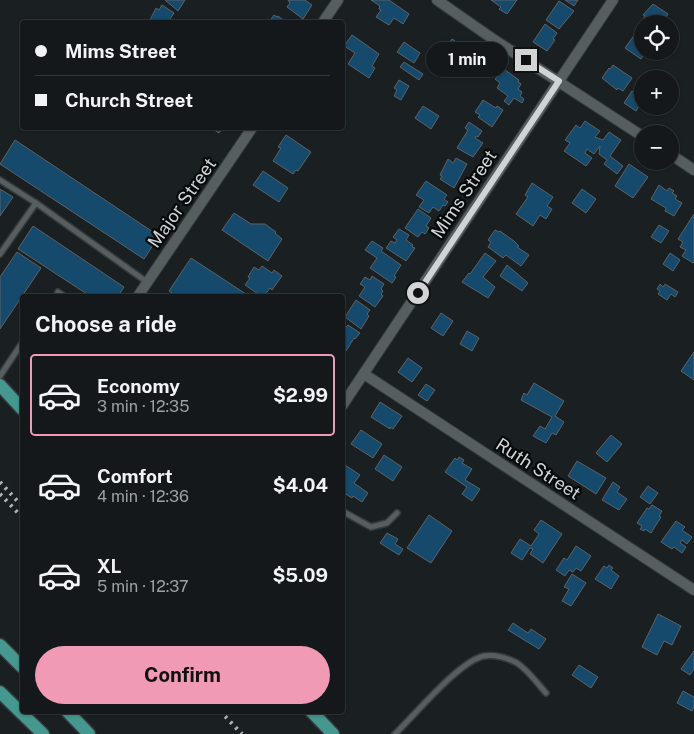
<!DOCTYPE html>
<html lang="en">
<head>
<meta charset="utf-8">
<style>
  :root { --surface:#14181a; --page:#212527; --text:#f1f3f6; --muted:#9da0a2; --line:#333739; --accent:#f09ab6 }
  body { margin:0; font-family:"Public Sans",sans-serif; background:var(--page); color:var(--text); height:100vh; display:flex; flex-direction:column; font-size:19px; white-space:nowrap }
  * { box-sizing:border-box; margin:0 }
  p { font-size:16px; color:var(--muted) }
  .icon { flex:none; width:28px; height:28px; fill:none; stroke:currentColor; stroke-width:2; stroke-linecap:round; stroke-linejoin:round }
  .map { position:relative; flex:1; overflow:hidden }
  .sheet { position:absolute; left:20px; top:294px; width:325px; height:420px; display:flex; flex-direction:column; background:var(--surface); border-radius:5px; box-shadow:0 1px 4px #0004,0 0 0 1px var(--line) }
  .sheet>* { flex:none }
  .guide { position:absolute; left:20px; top:20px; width:325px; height:110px; border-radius:5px; box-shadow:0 1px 4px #0004,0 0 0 1px var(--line); display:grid; align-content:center; height:110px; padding:0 15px; background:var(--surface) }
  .tools { position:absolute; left:634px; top:15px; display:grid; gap:10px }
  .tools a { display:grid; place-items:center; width:45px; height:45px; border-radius:50%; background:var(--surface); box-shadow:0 1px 4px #0004,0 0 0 1px var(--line); font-size:25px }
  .end { position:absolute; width:22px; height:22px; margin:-11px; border:6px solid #d0d4d5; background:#111; box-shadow:0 0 0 2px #111 }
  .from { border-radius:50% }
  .bubble { position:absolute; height:35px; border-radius:18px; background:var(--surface); box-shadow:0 1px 4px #0004,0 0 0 1px var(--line); font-size:16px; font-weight:700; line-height:35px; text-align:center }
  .guide b { display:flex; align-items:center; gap:18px; height:48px; font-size:19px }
  .guide b+b { border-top:1px solid var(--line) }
  .guide i { width:12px; height:12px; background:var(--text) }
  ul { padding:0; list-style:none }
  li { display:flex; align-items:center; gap:15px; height:82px; margin:0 10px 8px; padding:0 5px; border:2px solid transparent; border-radius:5px }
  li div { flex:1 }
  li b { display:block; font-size:19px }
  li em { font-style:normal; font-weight:700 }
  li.on { border-color:var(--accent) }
  li>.icon { width:45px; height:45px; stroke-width:1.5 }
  h2 { padding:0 15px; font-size:22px; line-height:60px }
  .cta { display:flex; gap:10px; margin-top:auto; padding:10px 15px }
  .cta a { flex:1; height:58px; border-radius:30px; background:var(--accent); color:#111; font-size:20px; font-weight:700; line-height:58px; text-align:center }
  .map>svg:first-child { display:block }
  .building { fill:#154a6c; stroke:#5c6266 }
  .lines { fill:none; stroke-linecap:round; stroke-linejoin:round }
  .service-casing { stroke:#363a3b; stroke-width:8 }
  .minor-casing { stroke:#363a3b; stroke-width:12 }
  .primary-casing { stroke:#363a3b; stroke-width:15 }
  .service { stroke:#575e60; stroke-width:5 }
  .minor { stroke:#575e60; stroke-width:10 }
  .primary { stroke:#44988f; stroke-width:12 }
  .rail { stroke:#afb4b5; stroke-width:4; stroke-dasharray:2.5 5; stroke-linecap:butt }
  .route { stroke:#d0d4d5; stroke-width:6 }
  .labels { text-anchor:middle; stroke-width:4.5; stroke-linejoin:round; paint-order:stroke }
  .street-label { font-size:18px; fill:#d0d4d5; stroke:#070a0a }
</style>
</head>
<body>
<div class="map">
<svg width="694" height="734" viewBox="0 0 694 734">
  <rect width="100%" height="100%" fill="#1a2022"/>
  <!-- building -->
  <g class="building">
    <polygon points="165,0 185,0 178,11"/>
    <polygon points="288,0 305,0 312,5 303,19 287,7 290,3"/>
    <polygon points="371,0 389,0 409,14 403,24 394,18 389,25 376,17 381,10 379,9 380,6"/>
    <polygon points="491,0 517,0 507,14 499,9 501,7"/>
    <polygon points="565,0 578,0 574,6"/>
    <polygon points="559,1 574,11 559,29 546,20"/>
    <polygon points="653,4 668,14 666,17 663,15 657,24 644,24 641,22 645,16 643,15"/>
    <polygon points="162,5 174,13 168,22 149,22 156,8 159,10"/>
    <polygon points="274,15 277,17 278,16 286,22 269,22"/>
    <polygon points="545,24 557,33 553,39 555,40 547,51 533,42"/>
    <polygon points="635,34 642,39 642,51 646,51 641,59 625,48"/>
    <polygon points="352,35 379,54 372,66 375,68 369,78 348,64 355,53 344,46"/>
    <polygon points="452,39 472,53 458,73 450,67 453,63 440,56"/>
    <polygon points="404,42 420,53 414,63 397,52"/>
    <polygon points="404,62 423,74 419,80 400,67"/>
    <polygon points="613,65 632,78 623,91 618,88 617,90 602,78 609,68 610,69"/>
    <polygon points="505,70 519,80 518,82 521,84 518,89 522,92 520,96 524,99 522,103 514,98 509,105 504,101 508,96 497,88 500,83 495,79 500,73 502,74"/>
    <polygon points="399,80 409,86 401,100 394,96 397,90 394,88"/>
    <polygon points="632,91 642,98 642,101 636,111 624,103"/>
    <polygon points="483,100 496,108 497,106 503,110 492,127 478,117 480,115 475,112"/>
    <polygon points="423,106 439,116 431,129 415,118"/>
    <polygon points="585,121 600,131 595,137 603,140 609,132 621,140 610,156 623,166 617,174 604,164 607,160 599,154 600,146 594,154 587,149 585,153 592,158 586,166 564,151 570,143 565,140 576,125 580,128"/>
    <polygon points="469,122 482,131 478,137 476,136 475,138 483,143 473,157 457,148 468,130 465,128"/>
    <polygon points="211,128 223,128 219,133"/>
    <polygon points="286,135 311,152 298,171 296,170 293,174 273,161 281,148 278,147"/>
    <polygon points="15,140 159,236 144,259 0,164"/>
    <polygon points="456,158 467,164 454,188 440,179 442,176 440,175 448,159 453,163"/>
    <polygon points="629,164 648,177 633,198 615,186"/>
    <polygon points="263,171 288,188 279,202 253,185"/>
    <polygon points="426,181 447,195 444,199 448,202 445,206 443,205 439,211 433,207 429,213 419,207 424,200 416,195"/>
    <polygon points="532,183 553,197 547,206 552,209 546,219 540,215 533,226 516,214 528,197 525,195"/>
    <polygon points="659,185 667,191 669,188 674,191 672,193 677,196 675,199 682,203 674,216 665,211 666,208 651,199"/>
    <polygon points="0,189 13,197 0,216"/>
    <polygon points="582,189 596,199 586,213 572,203"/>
    <polygon points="418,209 431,218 426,226 429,228 425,234 422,232 418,237 405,228"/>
    <polygon points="234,213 251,224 265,224 276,232 275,233 282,239 268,261 222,230"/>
    <polygon points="694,214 694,262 693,263 682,256 686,250 680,247 683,242 678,239"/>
    <polygon points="659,225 669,231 661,243 651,237"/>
    <polygon points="33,226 124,287 118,296 90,296 18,249"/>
    <polygon points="399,229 409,235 406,240 413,245 412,247 415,248 406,261 386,248 391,241 395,243 397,240 393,237"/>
    <polygon points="495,230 499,232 500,231 514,241 519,246 517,247 529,255 521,266 506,255 503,258 488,247 491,242 488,240"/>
    <polygon points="372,241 383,248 381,251 401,265 394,276 396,277 392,283 370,268 377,258 365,250"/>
    <polygon points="17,252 41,268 0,329 0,277"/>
    <polygon points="485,253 496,261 483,277 495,287 488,298 462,282 469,273 470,274"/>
    <polygon points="670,253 680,260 673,271 663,264"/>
    <polygon points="191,258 249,296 177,296 169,291"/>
    <polygon points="507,265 528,283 522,291 500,276"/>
    <polygon points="262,266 272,273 274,270 282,276 272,290 270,288 264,296 261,296 245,285 250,278 248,277 254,267 259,270"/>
    <polygon points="372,276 384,284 381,289 383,291 381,294 383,296 375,307 359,296 365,287 360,284 365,277 370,280"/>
    <polygon points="660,284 663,287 665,284 678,292 675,297 671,294 667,300 658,294 660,291 657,289"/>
    <polygon points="356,300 370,310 367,314 369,316 361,329 345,317"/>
    <polygon points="441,313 453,321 443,336 431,328"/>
    <polygon points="342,325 346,327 348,325 360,333 355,339 354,338 346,351 342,349"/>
    <polygon points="467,331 479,338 472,351 460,344"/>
    <polygon points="694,352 694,380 681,371"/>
    <polygon points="408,358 422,368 412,382 398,372"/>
    <polygon points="534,383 564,401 555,416 564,422 556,435 552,433 546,443 533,436 540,426 545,429 552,417 521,400 524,393 527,395"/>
    <polygon points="426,384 435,390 427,401 418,395"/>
    <polygon points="380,402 402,416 393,429 390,427 390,429 371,417"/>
    <polygon points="361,430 382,444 373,458 351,444"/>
    <polygon points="611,435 622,444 607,462 596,453"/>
    <polygon points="384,455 402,467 393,481 375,469"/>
    <polygon points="459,457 464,460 462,463 472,469 465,480 480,489 472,501 462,494 467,487 445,472 455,458 457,460"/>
    <polygon points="577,461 606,478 596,494 568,476"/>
    <polygon points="345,465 360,475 354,483 368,493 362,502 353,496 352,498 344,493 342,496 342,469"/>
    <polygon points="613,482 620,487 617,492 627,499 619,510 602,500"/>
    <polygon points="648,486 658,493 650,504 640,497"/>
    <polygon points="652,505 662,511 659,516 661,517 651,533 645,529 644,531 640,529 642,526 637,523 647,508 649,509"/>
    <polygon points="429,515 452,531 431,563 407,548"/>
    <polygon points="541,520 562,534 543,563 530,554 533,549 530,548 522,560 511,553 520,539 531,546 539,534 534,530"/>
    <polygon points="676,521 685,527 682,530 692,537 687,544 682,540 680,543 686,547 682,553 674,547 672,549 661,542"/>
    <polygon points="387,533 398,539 395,544 403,549 399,555 380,543"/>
    <polygon points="576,546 591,556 581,571 576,568 573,572 569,570 565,576 556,570 564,558 567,560"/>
    <polygon points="609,565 613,568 611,570 619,576 611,589 595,579 604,566 607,568"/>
    <polygon points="572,574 586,583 571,606 562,601 569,589 564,587"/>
    <polygon points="658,614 681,626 672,645 664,641 657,655 642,647"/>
    <polygon points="513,623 528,633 531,629 546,639 539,649 508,630"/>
    <polygon points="694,651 694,669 690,675 681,669"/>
    <polygon points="579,665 598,677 591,688 572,675"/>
    <polygon points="683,691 694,697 694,707 692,711 677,703"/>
  </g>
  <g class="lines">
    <!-- service casing -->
    <g class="service-casing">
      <g id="service">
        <polyline points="0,180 36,203 147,282"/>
        <polyline points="0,254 36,203"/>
        <polyline points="56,296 58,292 64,296"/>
        <polyline points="0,376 22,343"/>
        <polyline points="342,511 371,527 387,523 397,513"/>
        <path d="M395,734C415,715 459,661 484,656C494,654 508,658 517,663C528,670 537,683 546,693"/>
      </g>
    </g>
    <!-- minor casing -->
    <g class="minor-casing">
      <g id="minor">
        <polyline points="437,0 493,39 642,136"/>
        <polyline points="323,22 338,0"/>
        <polyline points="670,154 694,170"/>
        <polyline points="138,296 252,128"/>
        <polyline points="364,374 694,590"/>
        <polyline points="342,406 613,0"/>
      </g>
    </g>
    <!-- primary casing -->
    <g class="primary-casing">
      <g id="primary">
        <polyline points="0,385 22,409"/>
        <polyline points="0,645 22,667"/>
        <polyline points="0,692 43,734"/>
        <polyline points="67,711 89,734"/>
        <polyline points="311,711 333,734"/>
      </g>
    </g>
    <!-- service -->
    <use href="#service" class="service"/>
    <!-- minor -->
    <use href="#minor" class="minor"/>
    <!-- primary -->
    <use href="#primary" class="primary"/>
    <!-- rail -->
    <g class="rail">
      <polyline points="0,482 22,506"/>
      <polyline points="0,494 22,517"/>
      <polyline points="220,711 242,734"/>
    </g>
  </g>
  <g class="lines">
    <!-- route -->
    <polyline class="route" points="418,293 559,81 526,60"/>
  </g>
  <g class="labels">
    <!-- street labels -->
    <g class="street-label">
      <text transform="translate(464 194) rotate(-56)" y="6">Mims Street</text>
      <text transform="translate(182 203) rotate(-55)" y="6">Major Street</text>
      <text transform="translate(538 469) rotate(33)" y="6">Ruth Street</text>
    </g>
  </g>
</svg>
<div class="tools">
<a><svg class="icon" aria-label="locate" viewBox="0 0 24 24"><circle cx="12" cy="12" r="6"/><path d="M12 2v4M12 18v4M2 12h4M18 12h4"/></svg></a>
<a>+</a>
<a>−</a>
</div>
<i class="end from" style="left:418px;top:293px"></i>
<i class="end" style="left:526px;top:60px"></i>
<div class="bubble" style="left:426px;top:42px;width:82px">1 min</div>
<div class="guide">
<b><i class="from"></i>Mims Street</b>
<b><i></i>Church Street</b>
</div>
<section class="sheet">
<h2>Choose a ride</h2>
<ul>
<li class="on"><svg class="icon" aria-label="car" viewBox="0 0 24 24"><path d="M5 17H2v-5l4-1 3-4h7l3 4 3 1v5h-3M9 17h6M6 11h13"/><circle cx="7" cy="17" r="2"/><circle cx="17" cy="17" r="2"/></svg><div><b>Economy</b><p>3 min · 12:35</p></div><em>$2.99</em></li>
<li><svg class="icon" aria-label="car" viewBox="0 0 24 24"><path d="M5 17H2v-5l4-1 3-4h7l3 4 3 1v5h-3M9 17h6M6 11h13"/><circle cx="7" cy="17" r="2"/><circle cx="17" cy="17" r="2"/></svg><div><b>Comfort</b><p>4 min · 12:36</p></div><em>$4.04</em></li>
<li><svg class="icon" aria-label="car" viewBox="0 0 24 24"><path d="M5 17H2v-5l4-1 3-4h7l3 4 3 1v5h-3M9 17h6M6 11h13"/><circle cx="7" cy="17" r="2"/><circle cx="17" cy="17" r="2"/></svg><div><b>XL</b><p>5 min · 12:37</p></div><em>$5.09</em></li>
</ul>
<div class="cta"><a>Confirm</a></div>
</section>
</div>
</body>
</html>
